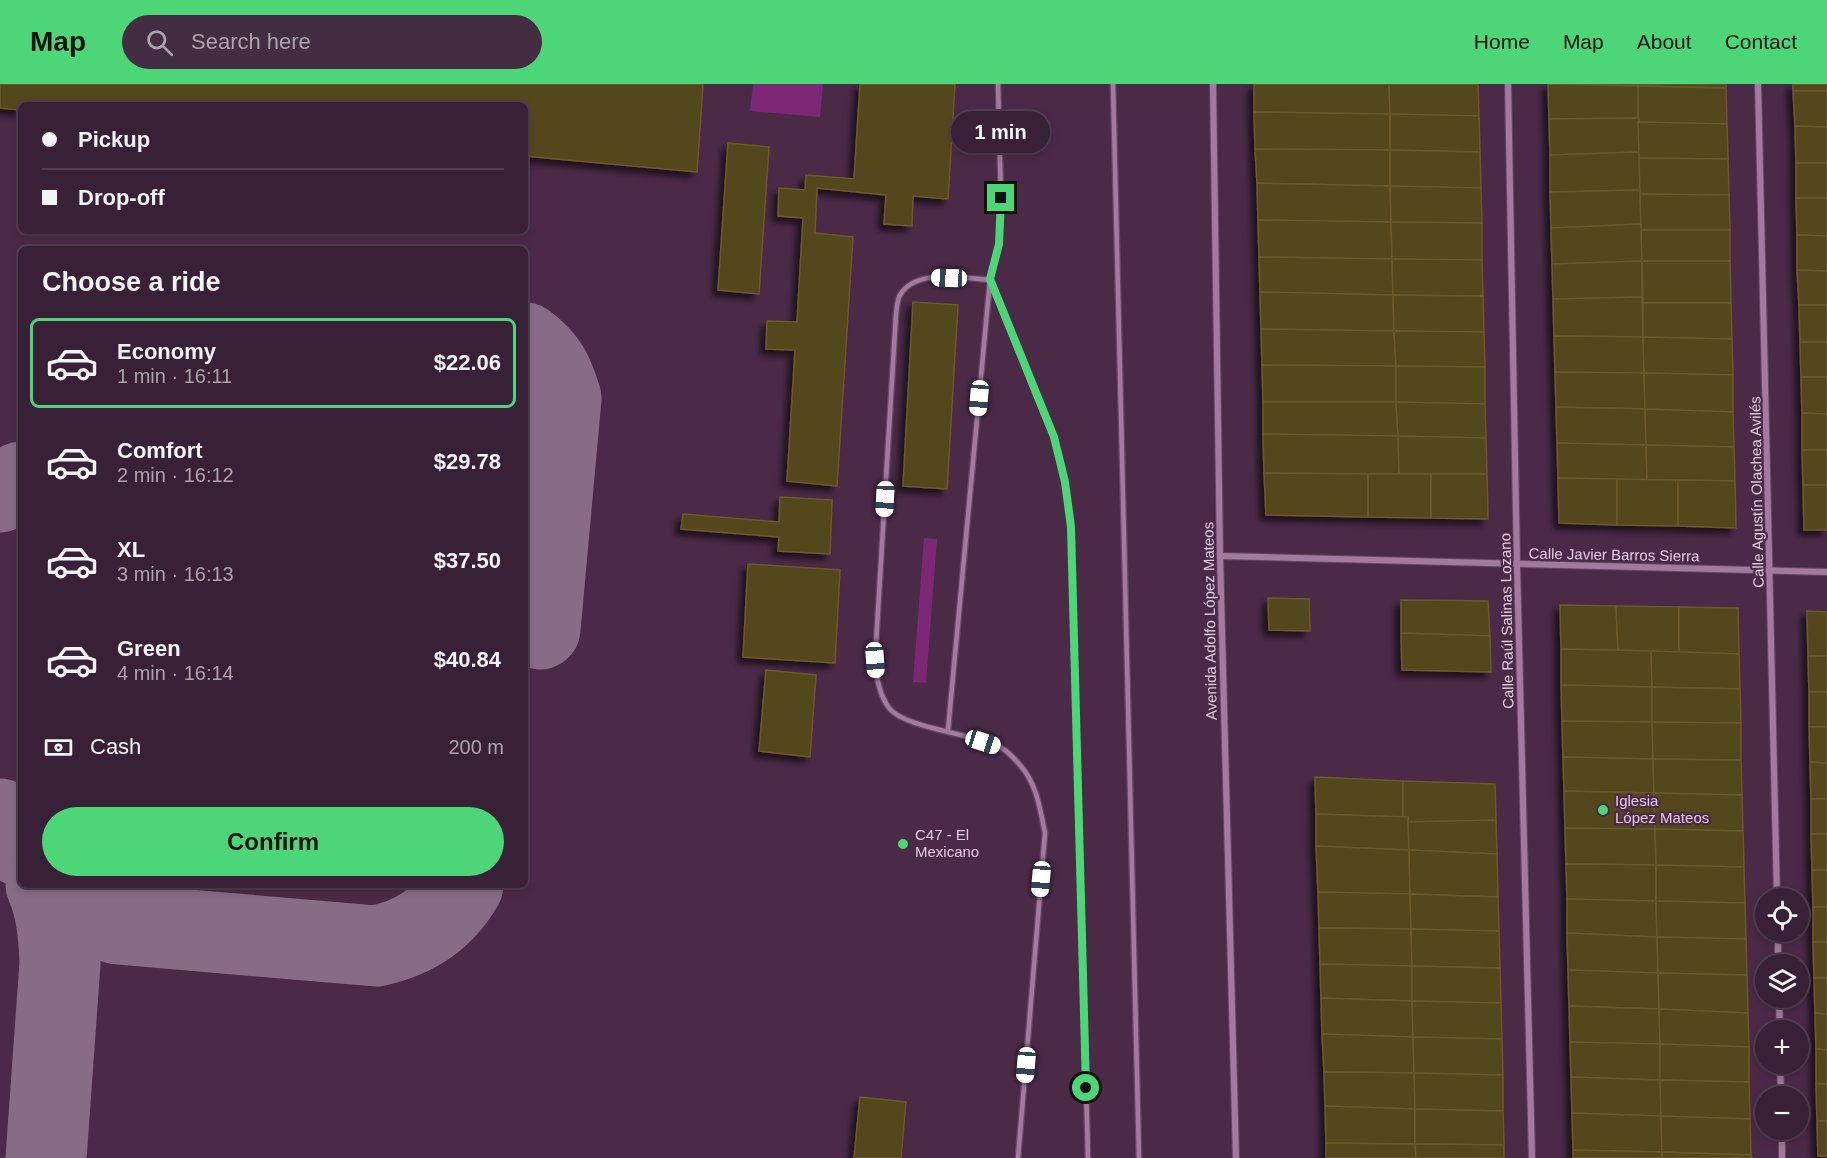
<!DOCTYPE html>
<html lang="en">
<head>
<meta charset="utf-8">
<style>
  :root { --surface:#382036; --page:#432d42; --text:#f1f3f6; --muted:#aba3ad; --line:#523e51; --accent:#4cd677 }
  body { margin:0; font-family:Helvetica,sans-serif; background:var(--page); color:var(--text); height:100vh; display:flex; flex-direction:column; font-size:22px; white-space:nowrap }
  * { box-sizing:border-box; margin:0 }
  p { font-size:20px; color:var(--muted) }
  .icon { flex:none; width:33px; height:33px; fill:none; stroke:currentColor; stroke-width:2; stroke-linecap:round; stroke-linejoin:round }
  .map { position:relative; flex:1; overflow:hidden }
  .side { position:absolute; left:18px; top:162px; width:510px; height:642px; display:flex; flex-direction:column; background:var(--surface); border-radius:9px; box-shadow:0 3px 9px #0003,0 0 0 2px var(--line) }
  .side>* { flex:none }
  .top-card { position:absolute; left:18px; top:18px; width:510px; height:132px; border-radius:9px; box-shadow:0 3px 9px #0003,0 0 0 2px var(--line); display:grid; align-content:center; height:132px; padding:0 24px; background:var(--surface) }
  .tools { position:absolute; left:1755px; top:804px; display:grid; gap:12px }
  .tools a { display:grid; place-items:center; width:54px; height:54px; border-radius:50%; background:var(--surface); box-shadow:0 3px 9px #0003,0 0 0 2px var(--line); font-size:30px }
  .end { position:absolute; width:27px; height:27px; margin:-14px; border:8px solid #4cd677; background:#111; box-shadow:0 0 0 3px #111 }
  .from { border-radius:50% }
  .bubble { position:absolute; height:42px; border-radius:21px; background:var(--surface); box-shadow:0 3px 9px #0003,0 0 0 2px var(--line); font-size:20px; font-weight:700; line-height:42px; text-align:center }
  .car { position:absolute; width:18px; height:36px; margin:-18px -9px; border-radius:8px; box-shadow:0 0 4px 2px #0007; background:linear-gradient(#fff 24%,#345 0 40%,#fff 0 76%,#345 0 86%,#fff 0) }
  .top-card b { display:flex; align-items:center; gap:21px; height:57px; font-size:22px }
  .top-card b+b { border-top:2px solid var(--line) }
  .top-card i { width:15px; height:15px; background:var(--text) }
  ul { padding:0; list-style:none }
  li { display:flex; align-items:center; gap:18px; height:90px; margin:0 12px 9px; padding:0 12px; border:3px solid transparent; border-radius:9px }
  li div { flex:1 }
  li b { display:block; font-size:22px }
  li em { font-style:normal; font-weight:700 }
  li.selected { border-color:var(--accent) }
  li>.icon { width:54px; height:54px; stroke-width:1.5 }
  h2 { padding:0 24px; font-size:27px; line-height:72px }
  .pay { display:flex; align-items:center; gap:15px; height:66px; padding:0 24px; font-size:22px }
  .pay p { margin-inline-start:auto }
  .action { display:flex; gap:12px; margin-top:auto; padding:12px 24px }
  .action a { flex:1; height:69px; border-radius:36px; background:var(--accent); color:#111; font-size:24px; font-weight:700; line-height:69px; text-align:center }
  header { display:flex; align-items:center; gap:36px; box-sizing:border-box; height:84px; padding:0 30px; background:var(--accent); color:#111 }
  header strong { font-size:28px }
  nav { display:flex; gap:33px; margin-inline-start:auto; font-size:21px }
  .search { width:420px; height:54px; background:var(--page); display:flex; align-items:center; gap:15px; box-sizing:border-box; padding:0 21px; border-radius:33px; color:var(--muted); font-size:22px }
  .map>svg:first-child { display:block }
  .green { fill:#7c2877 }
  .lines { fill:none; stroke-linecap:round; stroke-linejoin:round }
  .taxiway { stroke:#886c86; stroke-width:81 }
  .building { fill:#54461d; stroke:#6b5a2b; stroke-width:1.5; filter:url(#shadow) }
  .service-casing { stroke:#654963; stroke-width:7 }
  .minor-casing { stroke:#654963; stroke-width:8 }
  .service { stroke:#a17a9d; stroke-width:4.5 }
  .minor { stroke:#a17a9d; stroke-width:6 }
  .route { stroke:#4cd677; stroke-width:8 }
  .poi-dot { fill:#4cd677; stroke:#4b2a48; stroke-width:2 }
  .labels { text-anchor:middle; stroke-width:4.5; stroke-linejoin:round; paint-order:stroke }
  .street-label { font-size:15px; fill:#e0cbde; stroke:#4b2a48 }
  .poi-label { font-size:15px; fill:#e0cbde; stroke:#4b2a48; text-anchor:start }
</style>
</head>
<body>
<header>
<strong>Map</strong>
<div class="search"><svg class="icon" aria-label="search" viewBox="0 0 24 24"><circle cx="10" cy="10" r="6"/><path d="M15 15l6 6"/></svg>Search here</div>
<nav><a>Home</a><a>Map</a><a>About</a><a>Contact</a></nav>
</header>
<div class="map">
<svg width="1827" height="1074" viewBox="0 0 1827 1074">
  <defs>
    <filter id="shadow"><feDropShadow dx="-5.5" dy="5.5" stdDeviation="3" flood-color="#0009"/></filter>
  </defs>
  <rect width="100%" height="100%" fill="#4b2a48"/>
  <!-- green -->
  <g class="green">
    <polygon points="753,0 823,0 820,33 750,27"/>
    <polygon points="924,454 937,455 926,599 913,598"/>
  </g>
  <g class="lines">
    <!-- taxiway -->
    <g class="taxiway">
      <path d="M525,259C547,275 553,289 561,314L540,545"/>
      <polyline points="0,408 21,398"/>
      <polyline points="0,735 21,762"/>
      <path d="M54,801C72,820 92,834 118,840L376,862C414,854 443,836 463,801"/>
      <path d="M46,1074L60,879C59,853 57,825 46,801"/>
    </g>
  </g>
  <!-- building -->
  <g class="building">
    <polygon points="0,0 703,0 697,88 525,72 525,21 21,21 21,26 0,24"/>
    <polygon points="860,0 955,0 948,115 913,112 912,142 884,140 886,111 817,104 815,149 853,153 837,402 787,397 795,266 766,265 767,237 797,238 803,134 778,132 779,104 805,106 806,91 854,95"/>
    <polygon points="1254,0 1389,0 1390,30 1254,28"/>
    <polygon points="1389,0 1478,0 1479,32 1390,30"/>
    <polygon points="1548,0 1638,0 1638,2"/>
    <polygon points="1548,0 1638,2 1639,34 1549,35"/>
    <polygon points="1638,0 1726,0 1726,4 1638,2"/>
    <rect x="1793" y="0" width="34" height="7"/>
    <polygon points="1638,2 1726,4 1727,40 1638,38"/>
    <polygon points="1793,7 1827,7 1827,43 1795,42"/>
    <polygon points="1254,28 1390,30 1390,66 1255,65"/>
    <polygon points="1390,30 1479,32 1480,68 1390,66"/>
    <polygon points="1639,34 1639,68 1550,71 1549,35"/>
    <polygon points="1638,38 1727,40 1728,75 1639,74"/>
    <polygon points="1795,42 1827,43 1827,79 1796,79"/>
    <polygon points="728,59 769,63 759,210 718,206"/>
    <polygon points="1255,65 1390,66 1390,102 1257,99"/>
    <polygon points="1390,66 1480,68 1481,104 1390,102"/>
    <polygon points="1639,68 1640,106 1550,108 1550,71"/>
    <polygon points="1639,74 1728,75 1729,111 1640,110"/>
    <rect x="1796" y="79" width="31" height="35"/>
    <polygon points="1257,99 1390,102 1391,138 1258,136"/>
    <polygon points="1390,102 1481,104 1482,139 1391,138"/>
    <polygon points="1640,106 1641,140 1551,144 1550,108"/>
    <polygon points="1640,110 1729,111 1730,146 1641,146"/>
    <polygon points="1796,114 1827,114 1827,152 1797,151"/>
    <polygon points="1258,136 1391,138 1392,175 1259,173"/>
    <polygon points="1391,138 1482,139 1482,176 1392,175"/>
    <polygon points="1641,140 1642,177 1552,180 1551,144"/>
    <polygon points="1641,146 1730,146 1730,177 1642,177"/>
    <polygon points="1797,151 1827,152 1827,187 1797,186"/>
    <polygon points="1259,173 1392,175 1393,211 1260,208"/>
    <polygon points="1392,175 1482,176 1483,212 1393,211"/>
    <polygon points="1642,177 1642,213 1553,215 1552,180"/>
    <polygon points="1642,177 1730,177 1731,219 1643,219"/>
    <polygon points="1797,186 1827,187 1827,221 1799,221"/>
    <polygon points="1260,208 1393,211 1394,247 1261,245"/>
    <polygon points="1393,211 1483,212 1484,248 1394,247"/>
    <polygon points="1642,213 1643,253 1554,252 1553,215"/>
    <polygon points="913,218 958,221 947,405 903,402"/>
    <polygon points="1643,219 1731,219 1732,255 1643,253"/>
    <polygon points="1799,221 1827,221 1827,258 1800,258"/>
    <polygon points="1261,245 1394,247 1396,282 1262,281"/>
    <polygon points="1394,247 1484,248 1485,283 1396,282"/>
    <polygon points="1554,252 1643,253 1644,289 1555,288"/>
    <polygon points="1643,253 1732,255 1733,291 1644,289"/>
    <polygon points="1800,258 1827,258 1827,293 1801,293"/>
    <polygon points="1262,281 1396,282 1396,318 1263,318"/>
    <polygon points="1396,282 1485,283 1485,320 1396,318"/>
    <polygon points="1555,288 1644,289 1645,325 1556,323"/>
    <polygon points="1644,289 1733,291 1733,328 1645,325"/>
    <polygon points="1801,293 1827,293 1827,330 1802,329"/>
    <polygon points="1263,318 1396,318 1398,352 1263,350"/>
    <polygon points="1396,318 1485,320 1486,354 1398,352"/>
    <polygon points="1556,323 1645,325 1646,361 1557,359"/>
    <polygon points="1645,325 1733,328 1734,363 1646,361"/>
    <polygon points="1802,329 1827,330 1827,366 1802,366"/>
    <polygon points="1263,350 1398,352 1399,390 1264,389"/>
    <polygon points="1398,352 1486,354 1487,390 1399,390"/>
    <polygon points="1557,359 1646,361 1647,396 1558,394"/>
    <polygon points="1646,361 1734,363 1735,397 1647,396"/>
    <polygon points="1802,366 1827,366 1827,401 1803,401"/>
    <polygon points="1264,389 1368,390 1368,433 1266,431"/>
    <polygon points="1368,390 1431,390 1431,434 1368,433"/>
    <polygon points="1431,390 1487,390 1488,435 1431,434"/>
    <polygon points="1558,394 1617,395 1617,441 1559,439"/>
    <polygon points="1617,395 1678,396 1678,442 1617,441"/>
    <polygon points="1678,396 1735,397 1736,444 1678,442"/>
    <polygon points="1803,401 1827,401 1827,446 1804,446"/>
    <polygon points="780,413 832,416 830,470 778,467 779,453 681,445 683,430 779,438"/>
    <polygon points="748,480 840,486 835,579 743,573"/>
    <polygon points="1268,514 1309,515 1310,547 1269,546"/>
    <polygon points="1401,516 1488,517 1490,552 1401,549"/>
    <polygon points="1560,521 1616,522 1618,566 1561,565"/>
    <polygon points="1616,522 1679,523 1679,568 1618,566"/>
    <polygon points="1679,523 1738,524 1739,570 1679,568"/>
    <polygon points="1807,527 1827,528 1827,572 1808,572"/>
    <polygon points="1401,549 1490,552 1491,588 1402,586"/>
    <polygon points="1561,565 1651,567 1652,603 1561,601"/>
    <polygon points="1651,567 1739,570 1740,605 1652,603"/>
    <polygon points="1808,572 1827,572 1827,608 1809,608"/>
    <polygon points="766,586 816,591 810,673 759,667"/>
    <polygon points="1561,601 1652,603 1652,638 1562,637"/>
    <polygon points="1652,603 1740,605 1741,639 1652,638"/>
    <rect x="1809" y="608" width="18" height="35"/>
    <polygon points="1562,637 1652,638 1653,675 1563,673"/>
    <polygon points="1652,638 1741,639 1741,676 1653,675"/>
    <polygon points="1809,643 1827,643 1827,679 1810,678"/>
    <polygon points="1563,673 1653,675 1654,709 1564,707"/>
    <polygon points="1653,675 1741,676 1742,711 1654,709"/>
    <polygon points="1810,678 1827,679 1827,715 1811,715"/>
    <polygon points="1315,693 1403,697 1403,733 1316,730"/>
    <polygon points="1403,697 1495,700 1496,736 1408,738 1408,733 1403,733"/>
    <polygon points="1564,707 1654,709 1655,745 1565,744"/>
    <polygon points="1654,709 1742,711 1743,747 1655,745"/>
    <rect x="1811" y="715" width="16" height="35"/>
    <polygon points="1316,730 1408,733 1409,766 1316,762"/>
    <polygon points="1496,736 1497,770 1409,766 1408,738"/>
    <polygon points="1565,744 1655,745 1656,781 1566,780"/>
    <polygon points="1655,745 1743,747 1744,783 1656,781"/>
    <polygon points="1811,750 1827,750 1827,786 1812,786"/>
    <polygon points="1316,762 1409,766 1410,810 1318,808"/>
    <polygon points="1409,766 1497,770 1498,813 1410,810"/>
    <polygon points="1566,780 1656,781 1656,817 1567,815"/>
    <polygon points="1656,781 1744,783 1745,819 1656,817"/>
    <polygon points="1812,786 1827,786 1827,823 1813,823"/>
    <polygon points="1318,808 1410,810 1411,845 1319,844"/>
    <polygon points="1410,810 1498,813 1499,847 1411,845"/>
    <polygon points="1567,815 1656,817 1657,853 1567,849"/>
    <polygon points="1656,817 1745,819 1746,855 1657,853"/>
    <rect x="1813" y="823" width="14" height="35"/>
    <polygon points="1319,844 1411,845 1412,882 1320,880"/>
    <polygon points="1411,845 1499,847 1500,884 1412,882"/>
    <polygon points="1567,849 1657,853 1658,889 1568,886"/>
    <polygon points="1657,853 1746,855 1747,891 1658,889"/>
    <polygon points="1813,858 1827,858 1827,894 1814,894"/>
    <polygon points="1320,880 1412,882 1412,917 1321,914"/>
    <polygon points="1412,882 1500,884 1501,919 1412,917"/>
    <polygon points="1568,886 1658,889 1659,925 1569,922"/>
    <polygon points="1658,889 1747,891 1748,929 1659,925"/>
    <polygon points="1814,894 1827,894 1827,930 1815,929"/>
    <polygon points="1321,914 1412,917 1413,953 1322,950"/>
    <polygon points="1412,917 1501,919 1502,955 1413,953"/>
    <polygon points="1569,922 1659,925 1660,960 1570,958"/>
    <polygon points="1659,925 1748,929 1749,963 1660,960"/>
    <polygon points="1815,929 1827,930 1827,966 1816,965"/>
    <polygon points="1322,950 1413,953 1414,989 1324,988"/>
    <polygon points="1413,953 1502,955 1503,991 1414,989"/>
    <polygon points="1570,958 1660,960 1660,996 1571,993"/>
    <polygon points="1660,960 1749,963 1749,998 1660,996"/>
    <polygon points="1816,965 1827,966 1827,1000 1816,1000"/>
    <polygon points="1324,988 1414,989 1415,1025 1325,1022"/>
    <polygon points="1414,989 1503,991 1503,1027 1415,1025"/>
    <polygon points="1571,993 1660,996 1661,1032 1572,1029"/>
    <polygon points="1660,996 1749,998 1750,1035 1661,1032"/>
    <polygon points="1816,1000 1827,1000 1827,1037 1817,1037"/>
    <polygon points="860,1013 906,1018 901,1074 854,1074"/>
    <polygon points="1325,1022 1415,1025 1415,1060 1326,1059"/>
    <polygon points="1415,1025 1503,1027 1504,1061 1415,1060"/>
    <polygon points="1572,1029 1661,1032 1662,1068 1573,1066"/>
    <polygon points="1661,1032 1750,1035 1751,1071 1662,1068"/>
    <polygon points="1817,1037 1827,1037 1827,1072 1818,1072"/>
    <polygon points="1326,1059 1415,1060 1416,1074 1326,1074"/>
    <polygon points="1415,1060 1504,1061 1504,1074 1416,1074"/>
    <polygon points="1573,1066 1662,1068 1662,1074 1573,1074"/>
    <polygon points="1662,1068 1751,1071 1752,1074 1662,1074"/>
  </g>
  <g class="lines">
    <!-- service casing -->
    <g class="service-casing">
      <g id="service">
        <polyline points="1113,0 1139,1074"/>
        <path d="M990,196C964,194 916,184 900,211C897,216 897,224 896,230L875,576C876,593 879,610 889,624C904,644 974,650 1000,663C1007,667 1015,675 1020,681C1037,700 1040,725 1045,749L1018,1074"/>
        <polyline points="990,196 1054,353 1065,398 1071,443 1088,1074"/>
        <polyline points="948,646 990,196 999,160 1001,114 998,0"/>
      </g>
    </g>
    <!-- minor casing -->
    <g class="minor-casing">
      <g id="minor">
        <polyline points="1213,0 1220,472 1236,1074"/>
        <polyline points="1508,0 1517,481 1532,1074"/>
        <polyline points="1758,0 1777,814"/>
        <polyline points="1220,472 1827,488"/>
        <polyline points="1778,848 1778,880"/>
        <polyline points="1779,914 1780,946"/>
        <polyline points="1780,980 1781,1012"/>
        <polyline points="1782,1046 1782,1074"/>
      </g>
    </g>
    <!-- service -->
    <use href="#service" class="service"/>
    <!-- minor -->
    <use href="#minor" class="minor"/>
  </g>
  <g class="lines">
    <!-- route -->
    <polyline class="route" points="1001,114 999,160 990,195 1054,353 1065,398 1071,443 1086,1004"/>
  </g>
  <!-- markers -->
  <g class="poi-dot">
    <circle cx="1603" cy="726" r="6"/>
    <circle cx="903" cy="760" r="6"/>
  </g>
  <g class="labels">
    <!-- street labels -->
    <g class="street-label">
      <text transform="translate(1757 408) rotate(-91)" y="5">Calle Agustín Olachea Avilés</text>
      <text transform="translate(1614 471) rotate(1)" y="5">Calle Javier Barros Sierra</text>
      <text transform="translate(1210 537) rotate(-91)" y="5">Avenida Adolfo López Mateos</text>
      <text transform="translate(1507 537) rotate(-91)" y="5">Calle Raúl Salinas Lozano</text>
    </g>
    <!-- poi labels -->
    <g class="poi-label">
      <text x="1615" y="722">Iglesia<tspan x="1615" dy="17">López Mateos</tspan></text>
      <text x="915" y="756">C47 - El<tspan x="915" dy="17">Mexicano</tspan></text>
    </g>
  </g>
</svg>
<div class="tools">
<a><svg class="icon" aria-label="locate" viewBox="0 0 24 24"><circle cx="12" cy="12" r="6"/><path d="M12 2v4M12 18v4M2 12h4M18 12h4"/></svg></a>
<a><svg class="icon" aria-label="layers" viewBox="0 0 24 24"><path d="M12 4l9 5-9 5-9-5zM3 14l9 5 9-5"/></svg></a>
<a>+</a>
<a>−</a>
</div>
<i class="end from" style="left:1086px;top:1004px"></i>
<i class="end" style="left:1001px;top:114px"></i>
<div class="bubble" style="left:951px;top:27px;width:99px">1 min</div>
<i class="car" style="left:949px;top:194px;rotate:272deg"></i>
<i class="car" style="left:979px;top:314px;rotate:185deg"></i>
<i class="car" style="left:885px;top:415px;rotate:183deg"></i>
<i class="car" style="left:875px;top:576px;rotate:176deg"></i>
<i class="car" style="left:983px;top:658px;rotate:108deg"></i>
<i class="car" style="left:1041px;top:795px;rotate:185deg"></i>
<i class="car" style="left:1026px;top:981px;rotate:185deg"></i>
<div class="top-card">
<b><i class="from"></i>Pickup</b>
<b><i></i>Drop-off</b>
</div>
<section class="side">
<h2>Choose a ride</h2>
<ul>
<li class="selected"><svg class="icon" aria-label="car" viewBox="0 0 24 24"><path d="M5 17H2v-5l4-1 3-4h7l3 4 3 1v5h-3M9 17h6M6 11h13"/><circle cx="7" cy="17" r="2"/><circle cx="17" cy="17" r="2"/></svg><div><b>Economy</b><p>1 min · 16:11</p></div><em>$22.06</em></li>
<li><svg class="icon" aria-label="car" viewBox="0 0 24 24"><path d="M5 17H2v-5l4-1 3-4h7l3 4 3 1v5h-3M9 17h6M6 11h13"/><circle cx="7" cy="17" r="2"/><circle cx="17" cy="17" r="2"/></svg><div><b>Comfort</b><p>2 min · 16:12</p></div><em>$29.78</em></li>
<li><svg class="icon" aria-label="car" viewBox="0 0 24 24"><path d="M5 17H2v-5l4-1 3-4h7l3 4 3 1v5h-3M9 17h6M6 11h13"/><circle cx="7" cy="17" r="2"/><circle cx="17" cy="17" r="2"/></svg><div><b>XL</b><p>3 min · 16:13</p></div><em>$37.50</em></li>
<li><svg class="icon" aria-label="car" viewBox="0 0 24 24"><path d="M5 17H2v-5l4-1 3-4h7l3 4 3 1v5h-3M9 17h6M6 11h13"/><circle cx="7" cy="17" r="2"/><circle cx="17" cy="17" r="2"/></svg><div><b>Green</b><p>4 min · 16:14</p></div><em>$40.84</em></li>
</ul>
<div class="pay"><svg class="icon" aria-label="cash" viewBox="0 0 24 24"><path d="M3 7h18v10H3z"/><circle cx="12" cy="12" r="2"/></svg>Cash<p>200 m</p></div>
<div class="action"><a>Confirm</a></div>
</section>
</div>
</body>
</html>
